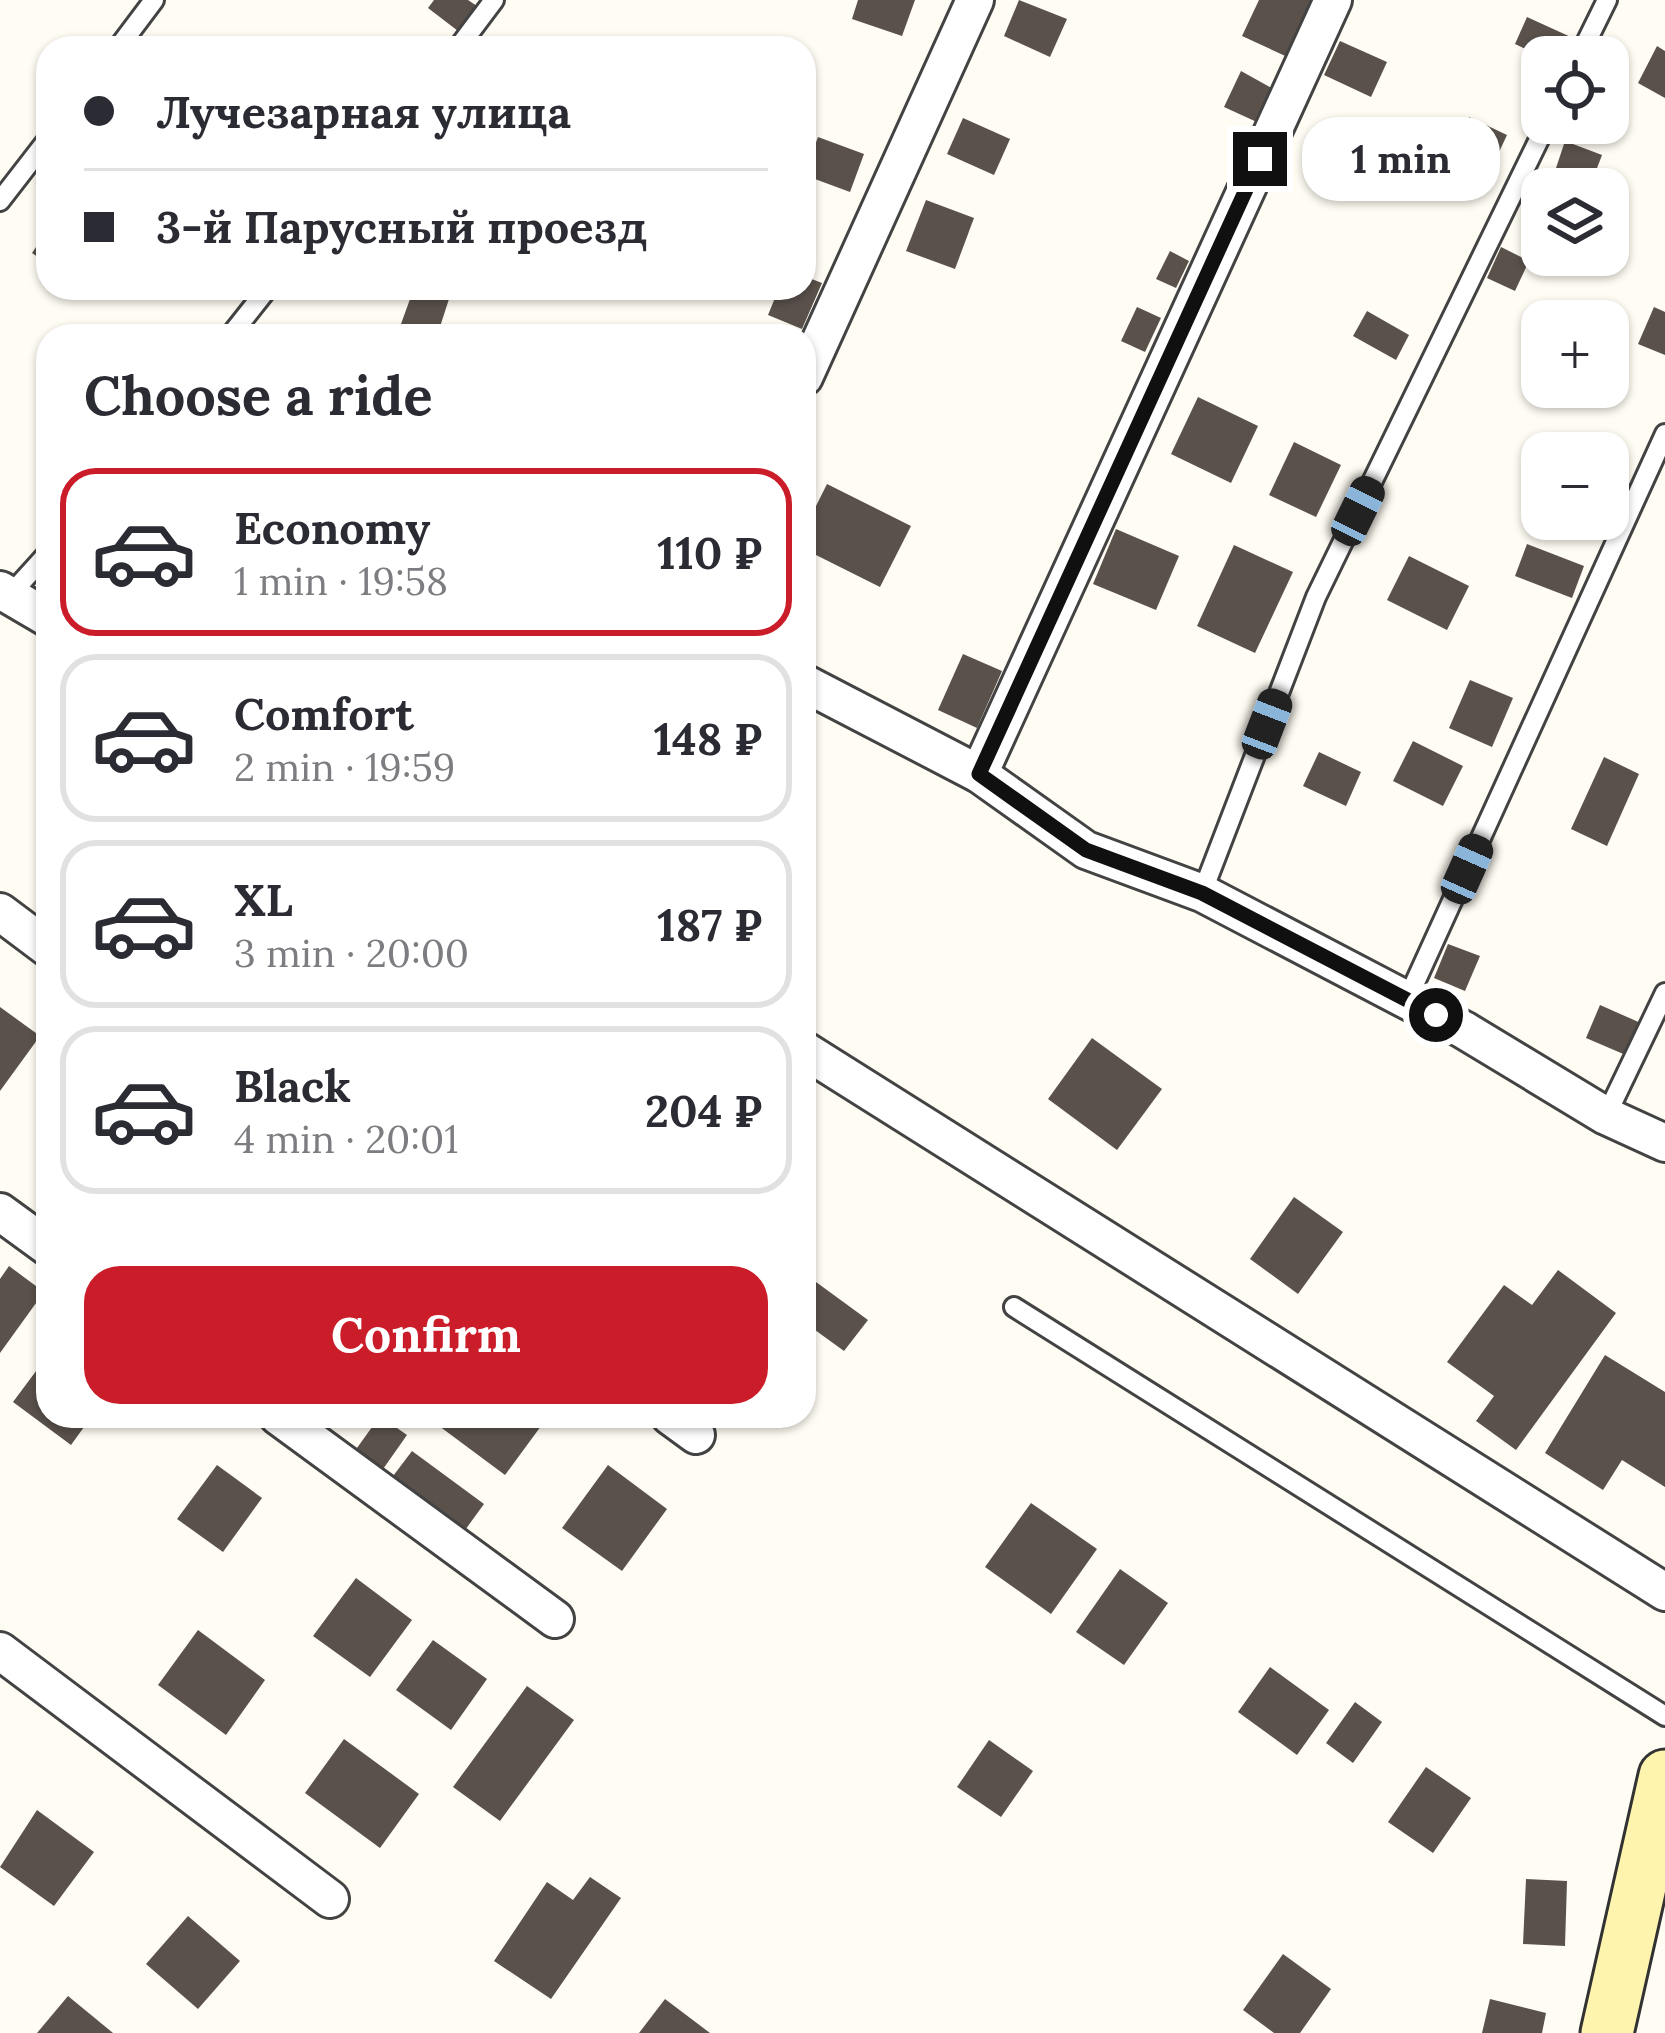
<!DOCTYPE html>
<html lang="en">
<head>
<meta charset="utf-8">
<style>
  :root { --surface:#fff; --page:#f7f7f7; --text:#2b2b33; --muted:#7c7c81; --line:#e1e1e2; --accent:#cb1d29 }
  body { margin:0; font-family:Lora,serif; background:var(--page); color:var(--text); height:100vh; display:flex; flex-direction:column; font-size:45px; white-space:nowrap }
  * { box-sizing:border-box; margin:0 }
  p { font-size:39px; color:var(--muted) }
  .icon { flex:none; width:66px; height:66px; fill:none; stroke:currentColor; stroke-width:2; stroke-linecap:round; stroke-linejoin:round }
  .map { position:relative; flex:1; overflow:hidden }
  .panel { position:absolute; left:36px; top:324px; width:780px; height:1104px; display:flex; flex-direction:column; background:var(--surface); border-radius:36px; box-shadow:0 3px 9px #0004 }
  .panel>* { flex:none }
  .top-card { position:absolute; left:36px; top:36px; width:780px; height:264px; border-radius:36px; box-shadow:0 3px 9px #0004; display:grid; align-content:center; height:264px; padding:0 48px; background:var(--surface) }
  .buttons { position:absolute; left:1521px; top:36px; display:grid; gap:24px }
  .buttons a { display:grid; place-items:center; width:108px; height:108px; border-radius:24px; background:var(--surface); box-shadow:0 3px 9px #0004; font-size:60px }
  .end { position:absolute; width:54px; height:54px; margin:-27px; border:15px solid #101010; background:#fff; box-shadow:0 0 0 6px #fff }
  .from { border-radius:50% }
  .bubble { position:absolute; height:84px; border-radius:36px; background:var(--surface); box-shadow:0 3px 9px #0004; font-size:39px; font-weight:700; line-height:84px; text-align:center }
  .car { position:absolute; width:36px; height:72px; margin:-36px -18px; border-radius:15px; box-shadow:0 0 9px 3px #0007; background:linear-gradient(#222 24%,#8ab4d8 0 40%,#222 0 76%,#8ab4d8 0 86%,#222 0) }
  .top-card b { display:flex; align-items:center; gap:42px; height:114px; font-size:45px }
  .top-card b+b { border-top:3px solid var(--line) }
  .top-card i { width:30px; height:30px; background:var(--text) }
  ul { padding:0; list-style:none }
  li { display:flex; align-items:center; gap:36px; height:168px; margin:0 24px 18px; padding:0 24px; border:6px solid var(--line); border-radius:36px }
  li div { flex:1 }
  li b { display:block; font-size:45px }
  li em { font-style:normal; font-weight:700 }
  li.selected { border-color:var(--accent) }
  li>.icon { width:108px; height:108px; stroke-width:1.5 }
  h2 { padding:0 48px; font-size:54px; line-height:144px }
  .primary-button { display:flex; gap:24px; margin-top:auto; padding:24px 48px }
  .primary-button a { flex:1; height:138px; border-radius:36px; background:var(--accent); color:#fff; font-size:48px; font-weight:700; line-height:138px; text-align:center }
  .map>svg:first-child { display:block }
  .building { fill:#5a514b }
  .lines { fill:none; stroke-linecap:round; stroke-linejoin:round }
  .lane-casing { stroke:#434343; stroke-width:24 }
  .street-casing { stroke:#434343; stroke-width:42 }
  .secondary-casing { stroke:#323232; stroke-width:57 }
  .lane { stroke:#fff; stroke-width:18 }
  .street { stroke:#fff; stroke-width:36 }
  .secondary { stroke:#fff4ae; stroke-width:51 }
  .route { stroke:#101010; stroke-width:15 }
</style>
</head>
<body>
<div class="map">
<svg width="1665" height="2033" viewBox="0 0 1665 2033">
  <rect width="100%" height="100%" fill="#fffcf3"/>
  <!-- building -->
  <g class="building">
    <polygon points="434,0 468,0 477,6 458,31 428,8"/>
    <polygon points="858,0 915,0 902,36 852,19"/>
    <polygon points="1019,0 1067,19 1050,57 1004,36"/>
    <polygon points="1259,0 1321,0 1294,60 1242,36"/>
    <polygon points="1527,17 1573,38 1564,57 1542,57 1515,44"/>
    <polygon points="1340,41 1387,62 1371,97 1324,75"/>
    <polygon points="1657,46 1665,51 1665,98 1638,83"/>
    <polygon points="1241,71 1275,90 1259,123 1224,107"/>
    <polygon points="1469,117 1507,135 1493,165 1456,147"/>
    <polygon points="963,118 1010,139 994,175 947,154"/>
    <polygon points="818,137 864,154 850,192 804,175"/>
    <polygon points="1565,141 1602,155 1591,184 1555,171"/>
    <polygon points="926,200 974,218 955,269 906,251"/>
    <polygon points="48,229 48,264 32,253"/>
    <polygon points="1501,247 1529,261 1515,291 1487,278"/>
    <polygon points="1170,251 1189,261 1176,288 1156,279"/>
    <polygon points="804,276 822,283 802,329 768,315 779,288 804,288"/>
    <polygon points="414,288 449,299 437,336 397,335"/>
    <polygon points="1137,307 1161,318 1145,352 1121,341"/>
    <polygon points="1654,307 1665,312 1665,355 1638,344"/>
    <polygon points="1367,311 1409,335 1396,360 1353,336"/>
    <polygon points="1198,397 1258,426 1231,483 1171,454"/>
    <polygon points="1294,442 1341,465 1316,517 1269,495"/>
    <polygon points="827,484 911,526 880,587 804,549 804,530"/>
    <polygon points="1116,529 1179,556 1156,610 1093,584"/>
    <polygon points="1527,544 1584,566 1572,598 1515,576"/>
    <polygon points="1234,545 1293,572 1255,653 1197,626"/>
    <polygon points="1409,556 1469,586 1447,630 1387,600"/>
    <polygon points="963,654 1002,671 977,728 938,710"/>
    <polygon points="1470,680 1513,698 1492,747 1449,728"/>
    <polygon points="1413,741 1463,766 1443,806 1393,781"/>
    <polygon points="1319,752 1361,772 1346,806 1303,786"/>
    <polygon points="1604,757 1639,774 1607,846 1571,829"/>
    <polygon points="1448,944 1480,956 1465,991 1434,978"/>
    <polygon points="1600,1005 1643,1024 1628,1056 1586,1038"/>
    <polygon points="0,1007 40,1036 0,1091"/>
    <polygon points="1092,1038 1162,1089 1117,1150 1048,1099"/>
    <polygon points="1294,1197 1343,1232 1298,1294 1250,1259"/>
    <polygon points="9,1266 44,1292 0,1353 0,1279"/>
    <polygon points="1558,1270 1616,1313 1516,1450 1476,1421 1494,1396 1447,1362 1504,1285 1532,1305"/>
    <polygon points="816,1282 868,1320 844,1351 804,1322 804,1299"/>
    <polygon points="48,1355 48,1416 92,1416 71,1445 13,1402"/>
    <polygon points="1605,1355 1665,1392 1665,1487 1622,1460 1603,1490 1545,1453"/>
    <polygon points="380,1416 407,1435 376,1479 349,1459"/>
    <polygon points="440,1416 535,1416 544,1422 505,1475 435,1423"/>
    <polygon points="412,1451 484,1504 460,1537 387,1484"/>
    <polygon points="217,1465 262,1498 223,1552 177,1519"/>
    <polygon points="608,1465 667,1509 622,1571 562,1528"/>
    <polygon points="1031,1503 1097,1549 1051,1614 985,1567"/>
    <polygon points="1120,1569 1168,1603 1124,1665 1076,1632"/>
    <polygon points="356,1578 412,1620 370,1677 313,1636"/>
    <polygon points="198,1630 265,1680 226,1735 158,1685"/>
    <polygon points="433,1640 487,1679 451,1730 396,1690"/>
    <polygon points="1270,1667 1329,1710 1297,1755 1238,1712"/>
    <polygon points="527,1686 574,1720 500,1821 453,1787"/>
    <polygon points="1355,1702 1382,1722 1353,1763 1326,1743"/>
    <polygon points="344,1739 419,1794 380,1848 305,1793"/>
    <polygon points="989,1740 1033,1771 1001,1817 957,1787"/>
    <polygon points="1426,1767 1471,1798 1433,1853 1388,1822"/>
    <polygon points="37,1810 94,1852 54,1906 0,1867"/>
    <polygon points="590,1877 621,1898 551,1999 494,1961 547,1882 573,1900"/>
    <polygon points="1526,1879 1567,1881 1565,1946 1523,1944"/>
    <polygon points="188,1916 240,1961 198,2009 146,1964"/>
    <polygon points="1283,1954 1331,1989 1300,2033 1274,2033 1243,2010"/>
    <polygon points="68,1996 113,2033 37,2033"/>
    <polygon points="665,1999 710,2033 639,2033"/>
    <polygon points="1490,1999 1546,2013 1542,2033 1482,2033"/>
  </g>
  <g class="lines">
    <!-- lane casing -->
    <g class="lane-casing">
      <g id="lane">
        <polyline points="118,48 154,0"/>
        <polyline points="458,48 494,0"/>
        <polyline points="1579,57 1607,0"/>
        <polyline points="0,201 48,139"/>
        <polyline points="230,336 268,288"/>
        <polyline points="9,596 48,553"/>
        <polyline points="1202,893 1316,597 1547,123"/>
        <polyline points="1407,1000 1665,434"/>
        <polyline points="1606,1116 1665,993"/>
        <polyline points="1014,1307 1665,1716"/>
      </g>
    </g>
    <!-- street casing -->
    <g class="street-casing">
      <g id="street">
        <polyline points="804,377 975,0"/>
        <polyline points="0,590 48,618"/>
        <polyline points="804,683 979,774 1086,850 1202,893 1464,1030 1606,1116 1665,1143"/>
        <polyline points="979,774 1333,0"/>
        <polyline points="0,912 48,948"/>
        <polyline points="804,1050 1665,1592"/>
        <polyline points="0,1212 48,1247"/>
        <polyline points="278,1416 555,1619"/>
        <polyline points="670,1416 696,1435"/>
        <polyline points="0,1651 330,1899"/>
      </g>
    </g>
    <!-- secondary casing -->
    <g class="secondary-casing">
      <polyline id="secondary" points="1607,2033 1665,1776"/>
    </g>
    <!-- lane -->
    <use href="#lane" class="lane"/>
    <!-- street -->
    <use href="#street" class="street"/>
    <!-- secondary -->
    <use href="#secondary" class="secondary"/>
  </g>
  <g class="lines">
    <!-- route -->
    <polyline class="route" points="1260,159 979,774 1086,850 1202,893 1436,1015"/>
  </g>
</svg>
<div class="buttons">
<a><svg class="icon" aria-label="locate" viewBox="0 0 24 24"><circle cx="12" cy="12" r="6"/><path d="M12 2v4M12 18v4M2 12h4M18 12h4"/></svg></a>
<a><svg class="icon" aria-label="layers" viewBox="0 0 24 24"><path d="M12 4l9 5-9 5-9-5zM3 14l9 5 9-5"/></svg></a>
<a>+</a>
<a>−</a>
</div>
<i class="end from" style="left:1436px;top:1015px"></i>
<i class="end" style="left:1260px;top:159px"></i>
<div class="bubble" style="left:1302px;top:117px;width:198px">1 min</div>
<i class="car" style="left:1358px;top:511px;rotate:26deg"></i>
<i class="car" style="left:1267px;top:724px;rotate:21deg"></i>
<i class="car" style="left:1467px;top:869px;rotate:24deg"></i>
<div class="top-card">
<b><i class="from"></i>Лучезарная улица</b>
<b><i></i>3-й Парусный проезд</b>
</div>
<section class="panel">
<h2>Choose a ride</h2>
<ul>
<li class="selected"><svg class="icon" aria-label="car" viewBox="0 0 24 24"><path d="M5 17H2v-5l4-1 3-4h7l3 4 3 1v5h-3M9 17h6M6 11h13"/><circle cx="7" cy="17" r="2"/><circle cx="17" cy="17" r="2"/></svg><div><b>Economy</b><p>1 min · 19:58</p></div><em>110 ₽</em></li>
<li><svg class="icon" aria-label="car" viewBox="0 0 24 24"><path d="M5 17H2v-5l4-1 3-4h7l3 4 3 1v5h-3M9 17h6M6 11h13"/><circle cx="7" cy="17" r="2"/><circle cx="17" cy="17" r="2"/></svg><div><b>Comfort</b><p>2 min · 19:59</p></div><em>148 ₽</em></li>
<li><svg class="icon" aria-label="car" viewBox="0 0 24 24"><path d="M5 17H2v-5l4-1 3-4h7l3 4 3 1v5h-3M9 17h6M6 11h13"/><circle cx="7" cy="17" r="2"/><circle cx="17" cy="17" r="2"/></svg><div><b>XL</b><p>3 min · 20:00</p></div><em>187 ₽</em></li>
<li><svg class="icon" aria-label="car" viewBox="0 0 24 24"><path d="M5 17H2v-5l4-1 3-4h7l3 4 3 1v5h-3M9 17h6M6 11h13"/><circle cx="7" cy="17" r="2"/><circle cx="17" cy="17" r="2"/></svg><div><b>Black</b><p>4 min · 20:01</p></div><em>204 ₽</em></li>
</ul>
<div class="primary-button"><a>Confirm</a></div>
</section>
</div>
</body>
</html>
